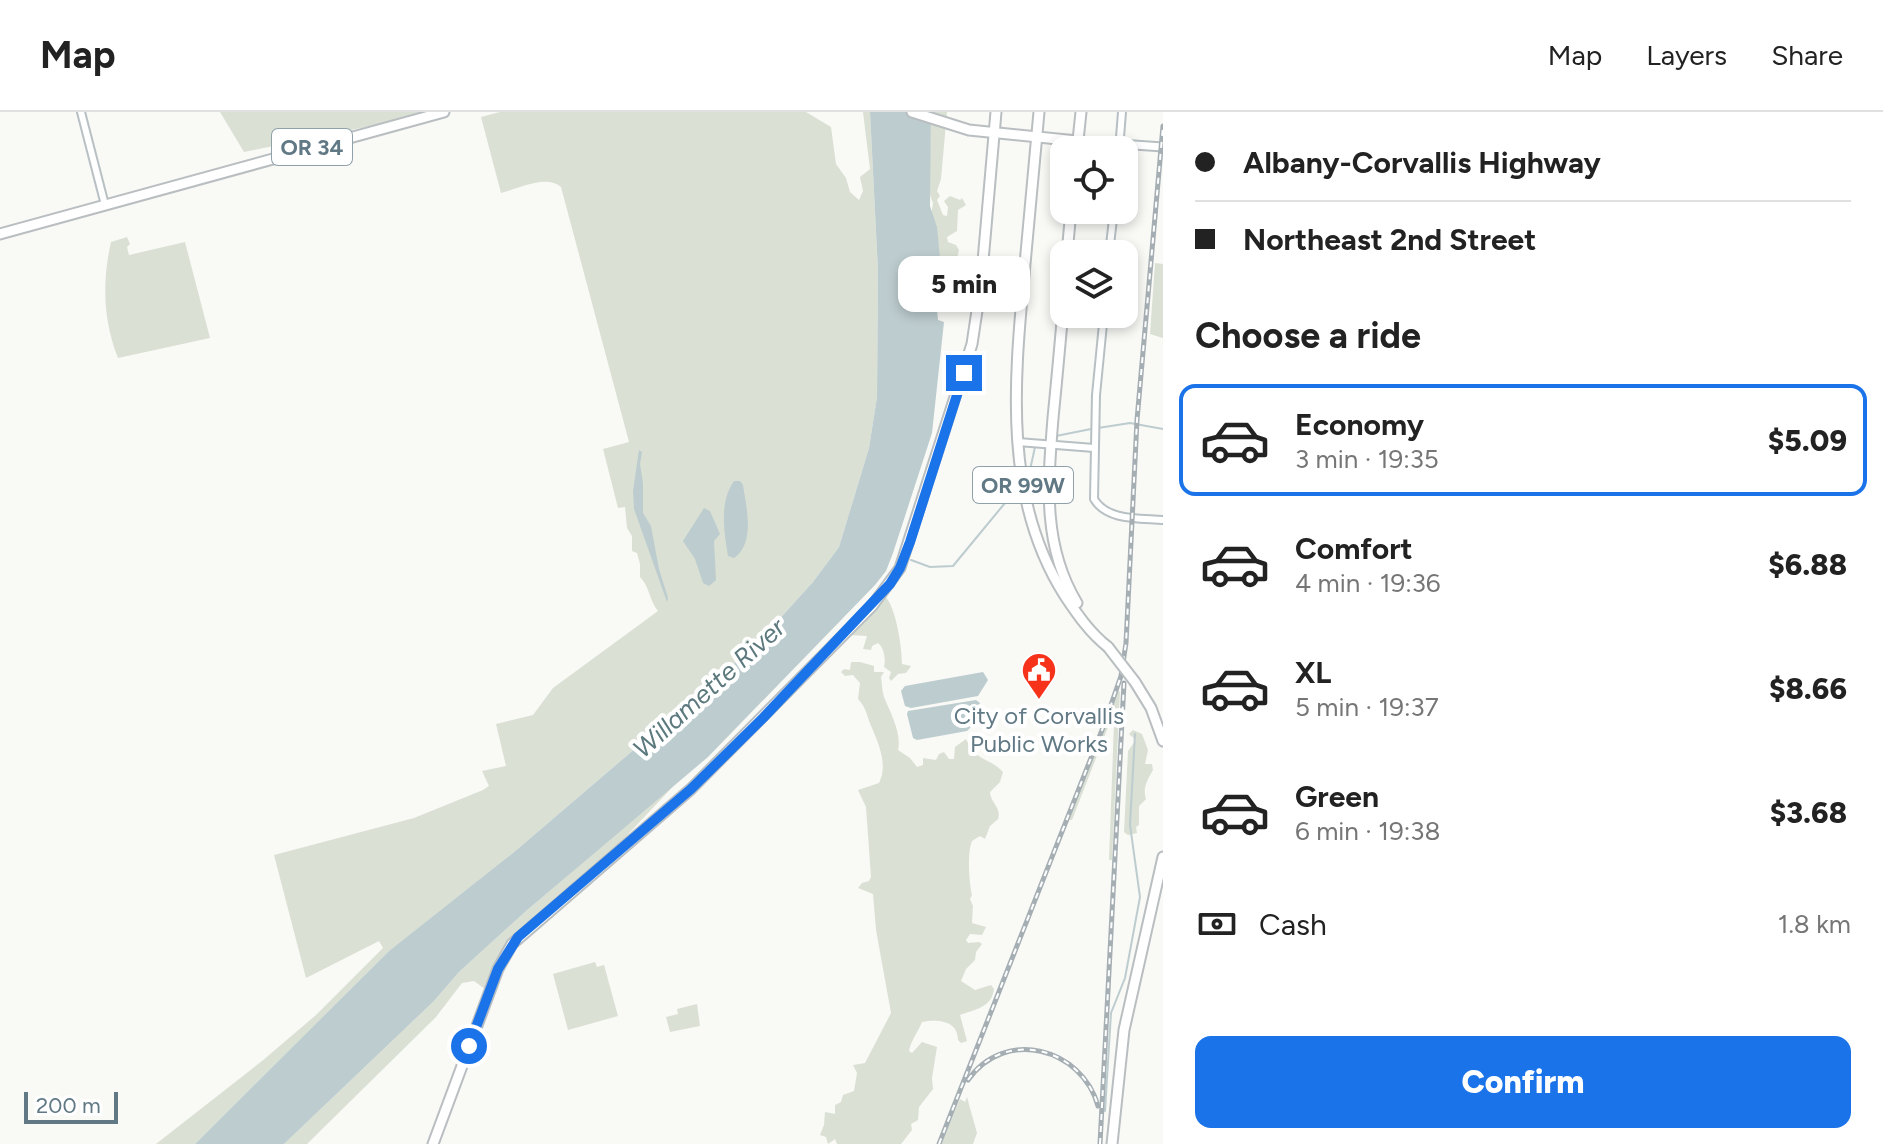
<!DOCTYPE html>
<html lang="en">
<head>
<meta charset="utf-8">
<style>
  :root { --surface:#fff; --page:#f6f6f6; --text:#222; --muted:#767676; --line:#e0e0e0; --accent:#1a73e8 }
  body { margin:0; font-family:Figtree,sans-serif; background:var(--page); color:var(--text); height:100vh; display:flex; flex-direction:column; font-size:30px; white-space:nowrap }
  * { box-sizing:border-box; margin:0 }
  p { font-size:26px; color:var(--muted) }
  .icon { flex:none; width:44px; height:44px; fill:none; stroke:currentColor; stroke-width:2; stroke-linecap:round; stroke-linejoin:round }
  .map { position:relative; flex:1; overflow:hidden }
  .panel { display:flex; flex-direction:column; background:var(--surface); width:720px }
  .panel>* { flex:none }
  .banner { display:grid; align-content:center; height:176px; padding:0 32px; background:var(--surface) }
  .buttons { position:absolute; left:1050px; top:24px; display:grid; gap:16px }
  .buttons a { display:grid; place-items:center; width:88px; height:88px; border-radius:16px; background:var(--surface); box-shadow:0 4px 12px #0003; font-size:40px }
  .scale { position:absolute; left:24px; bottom:20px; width:94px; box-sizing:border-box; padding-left:8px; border:4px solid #617985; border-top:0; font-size:22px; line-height:28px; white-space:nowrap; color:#617985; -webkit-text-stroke:6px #fff; paint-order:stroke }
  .end { position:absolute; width:36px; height:36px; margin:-18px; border:10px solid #1a73e8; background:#fff; box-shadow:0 0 0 4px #fff }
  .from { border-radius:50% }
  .bubble { position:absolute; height:56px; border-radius:16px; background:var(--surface); box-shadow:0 4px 12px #0003; font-size:26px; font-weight:800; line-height:56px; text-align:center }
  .banner b { display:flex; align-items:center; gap:28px; height:76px; font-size:30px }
  .banner b+b { border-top:2px solid var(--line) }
  .banner i { width:20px; height:20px; background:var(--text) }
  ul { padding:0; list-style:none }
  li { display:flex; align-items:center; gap:24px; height:112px; margin:0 16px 12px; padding:0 16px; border:4px solid transparent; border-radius:16px }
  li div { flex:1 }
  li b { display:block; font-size:30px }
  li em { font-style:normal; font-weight:800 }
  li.selected { border-color:var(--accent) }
  li>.icon { width:72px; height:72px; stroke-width:1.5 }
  h2 { padding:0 32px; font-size:36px; line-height:96px }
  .pay { display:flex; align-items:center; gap:20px; height:88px; padding:0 32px; font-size:30px }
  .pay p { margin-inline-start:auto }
  .cta { display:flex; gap:16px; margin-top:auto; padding:16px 32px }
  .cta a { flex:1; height:92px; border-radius:16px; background:var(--accent); color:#fff; font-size:32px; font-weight:800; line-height:92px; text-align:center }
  header { display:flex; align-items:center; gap:48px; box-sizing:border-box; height:112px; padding:0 40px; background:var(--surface); border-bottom:2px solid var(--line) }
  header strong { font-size:38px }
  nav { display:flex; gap:44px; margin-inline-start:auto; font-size:28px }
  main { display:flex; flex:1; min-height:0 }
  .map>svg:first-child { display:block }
  .green { fill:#dae0d4 }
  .water { fill:#bdcccf }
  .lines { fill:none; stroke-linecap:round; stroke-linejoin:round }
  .stream { stroke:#bdcccf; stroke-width:2 }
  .secondary-casing { stroke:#b8c0c4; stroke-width:10 }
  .primary-casing { stroke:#b7bec1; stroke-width:11 }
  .highway-casing { stroke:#b9bec1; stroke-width:13 }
  .secondary { stroke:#fff; stroke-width:6 }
  .primary { stroke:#fff; stroke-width:7 }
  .highway { stroke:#fff; stroke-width:9 }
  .rail-casing { stroke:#a4aeb3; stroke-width:5 }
  .rail { stroke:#fff; stroke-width:2; stroke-dasharray:6; stroke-linecap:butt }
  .highway-bridge-casing { stroke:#b9bec1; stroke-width:13; stroke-linecap:butt }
  .highway-bridge { stroke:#fff; stroke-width:9 }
  .route { stroke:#1a73e8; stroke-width:10 }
  .labels { text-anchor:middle; stroke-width:8; stroke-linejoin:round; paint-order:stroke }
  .shield { fill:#fff; stroke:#90a1aa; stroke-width:2 }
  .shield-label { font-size:22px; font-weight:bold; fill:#617985 }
  .poi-label { font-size:24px; fill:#617985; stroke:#fff }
  .water-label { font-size:26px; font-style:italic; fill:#5c797e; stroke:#fff }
</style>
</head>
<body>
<header>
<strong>Map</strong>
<nav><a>Map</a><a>Layers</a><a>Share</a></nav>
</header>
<main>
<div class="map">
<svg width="1163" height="1032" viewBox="0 0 1163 1032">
  <rect width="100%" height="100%" fill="#f9f9f6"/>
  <!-- green -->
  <g class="green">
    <polygon points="220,0 438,0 244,40"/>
    <path d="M500,0H806L831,15L836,52L846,66L850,80L859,88L863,79L860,65L870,57L863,0H870L878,159L877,285L869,336L839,435L813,470L755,534L513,741L388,840L195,1032H156L262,949L316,903L383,836L379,829L306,866L274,743L414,706L483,678L489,674L482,659L506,654L496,612L533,603L553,576L658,499C650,490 649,473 640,465V452L637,441L632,439V424L627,416L625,395L618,396L603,337L629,330L561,75C546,62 518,77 501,81L481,5Z"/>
    <polygon points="931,0 947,0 941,67 937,79 940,84 937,88 943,103 947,104 948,95 944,89 950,84 960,88 962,86 966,93 958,98 957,119 947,125 948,130 956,133 959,138 957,147 947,151 944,158 941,154 931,105 933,91 929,80"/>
    <path d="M127,125L130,132L127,135L129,143L185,130L210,226L118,246C103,208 102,170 111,130Z"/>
    <polygon points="1155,151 1163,152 1163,226 1150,222"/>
    <path d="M885,484C896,495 902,536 902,552L911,554L906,561L898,562L891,569L889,566L891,560L884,555C886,548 884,535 878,531L872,534L871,538L863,537L867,524L850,523Z"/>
    <path d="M851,550H860L874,554V560H884L881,565C882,571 882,579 884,585C890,600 902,621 898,638L910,646L917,655L923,653V646L936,648L939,642L944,640L949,647H954L955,635L966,627C976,650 989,645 1003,660L1000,670L990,680C990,690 1002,696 998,707L990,714L985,727L980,724L972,729C967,741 969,770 972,783L970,787L973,794L972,811L986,815L982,823L970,822L966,828L968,831L979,830L982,832L976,840L975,848L966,857L961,869L975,878L991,873L994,877C992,896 973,898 960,903L967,929L961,931L958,928C958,908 937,907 922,910C918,920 911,928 909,939L912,941L922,930L937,935L932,966L933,977L919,995L918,1008L911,1012L912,1018L901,1032H837L835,1027L828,1032L826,1025L820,1023L824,1013L825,1000L835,1002V993L841,990L843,983L854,979L857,961L853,953L865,951L891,901L876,818L873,782L858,776L862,771L869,769L871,765L866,695L858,678L879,671C888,653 879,633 872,616C867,606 867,596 858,587L860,571L853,563L845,564L841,560L844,557L850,558Z"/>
    <polygon points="1118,579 1120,580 1112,748 1109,748 1114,611 1110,610 1072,708 1069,708"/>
    <path d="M1133,618L1142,622L1148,638L1145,652H1152L1153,658C1148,667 1142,676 1146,687L1139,694V713L1136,715L1137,721L1128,723L1124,720L1128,639L1136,628L1129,622Z"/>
    <polygon points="680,667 618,733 538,802 503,839 485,877 474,869 462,871 436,905 307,1032 284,1032 434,889 459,860 526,799"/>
    <polygon points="595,850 597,855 604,853 618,904 568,918 553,862"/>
    <polygon points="697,892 700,914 670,920 666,905 678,902 677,897"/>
    <polygon points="967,985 977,1021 973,1032 941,1032 960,987 965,990"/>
  </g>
  <!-- water -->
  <g class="water">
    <polygon points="870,0 931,0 930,94 937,115 940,146 938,172 935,176 938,208 944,210 932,321 893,441 886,459 875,473 708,645 526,799 459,860 434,889 284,1032 195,1032 389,839 513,741 755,534 813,470 839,435 869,336 877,285 878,159"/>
    <polygon points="639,338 642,340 640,352 643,371 643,401 651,414 659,457 668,486 667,490 634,397 633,379"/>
    <path d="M734,369H740L743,373C746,394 756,431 734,446L728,444C724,420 719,390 734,369Z"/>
    <polygon points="704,396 710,399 720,422 714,429 716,468 709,474 703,471 695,447 683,429"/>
    <polygon points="983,560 988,568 978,584 911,596 905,594 901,579 905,574"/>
    <polygon points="976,588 980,591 971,615 967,619 917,628 913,626 907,602 908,599"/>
  </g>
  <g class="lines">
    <!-- stream -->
    <g class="stream">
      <polyline points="1098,316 1130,311 1163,317"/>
      <polyline points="1056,324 1091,317"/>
      <polyline points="1026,362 1030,358 1035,335"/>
      <polyline points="911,448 930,455 953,454 1005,391 1015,370"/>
      <polyline points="1105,999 1111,901 1125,866 1140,785 1130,713 1135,622"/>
    </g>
    <!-- secondary casing -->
    <g class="secondary-casing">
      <g id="secondary">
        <polyline points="81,0 105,93"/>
        <polyline points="1119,38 1122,0"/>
        <polyline points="1109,142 1114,98"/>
        <path d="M1104,202L1096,283L1094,387C1107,409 1140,406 1163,408"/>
        <polyline points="1018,330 1094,336"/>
      </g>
    </g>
    <!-- primary casing -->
    <g class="primary-casing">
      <polyline id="primary" points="1077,29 1163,35"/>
    </g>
    <!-- highway casing -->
    <g class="highway-casing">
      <g id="highway">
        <polyline points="912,0 969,18 1077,29"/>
        <path d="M1039,0C1034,51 1030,101 1025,152C1015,263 1001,384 1065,484C1077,502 1090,521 1108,535"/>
        <polyline points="1077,38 1081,0"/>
        <polyline points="0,122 444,0"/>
        <polyline points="1067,142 1071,98"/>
        <path d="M1064,184C1061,225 1057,265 1053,306C1048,370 1042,433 1077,491"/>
        <polyline points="1135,570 1151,596 1163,629"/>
        <polyline points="433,1032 498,857 512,832 691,677 872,494 900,456 972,232 981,172 996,0"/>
        <polyline points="1112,1032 1124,918 1163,745"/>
      </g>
    </g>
    <!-- secondary -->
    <use href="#secondary" class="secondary"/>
    <!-- primary -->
    <use href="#primary" class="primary"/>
    <!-- highway -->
    <use href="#highway" class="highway"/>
    <!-- rail casing -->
    <g class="rail-casing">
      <g id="rail">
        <path d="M968,968C1005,915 1082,936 1098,994"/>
        <polyline points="939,1032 1104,613 1121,564 1126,531 1137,308 1163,14"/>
        <polyline points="1100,1032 1124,571"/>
      </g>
    </g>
    <!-- rail -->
    <use href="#rail" class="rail"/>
    <!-- highway-bridge casing -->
    <g class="highway-bridge-casing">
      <polyline id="highway-bridge" points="1108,535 1135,570"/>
    </g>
    <!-- highway-bridge -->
    <use href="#highway-bridge" class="highway-bridge"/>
  </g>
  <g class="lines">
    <!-- route -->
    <polyline class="route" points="469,934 498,857 518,825 691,677 763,606 890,472 900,456 910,430 964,261"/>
  </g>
  <!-- icons -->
  <defs>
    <g id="civic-pin" transform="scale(1.8)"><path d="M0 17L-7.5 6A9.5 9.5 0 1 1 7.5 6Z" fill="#f6321a" stroke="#fff"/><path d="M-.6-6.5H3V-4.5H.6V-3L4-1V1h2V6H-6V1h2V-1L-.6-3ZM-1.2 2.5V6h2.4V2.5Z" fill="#fff"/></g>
  </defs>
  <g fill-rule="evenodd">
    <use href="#civic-pin" x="1039" y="558"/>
  </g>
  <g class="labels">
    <!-- shield labels -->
    <g class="shield">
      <rect x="272" y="17" width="80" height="36" rx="6"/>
      <rect x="973" y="355" width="100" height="36" rx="6"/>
    </g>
    <g class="shield-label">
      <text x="312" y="43">OR 34</text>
      <text x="1023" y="381">OR 99W</text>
    </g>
    <!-- poi labels -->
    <g class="poi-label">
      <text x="1039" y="612">City of Corvallis<tspan x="1039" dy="28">Public Works</tspan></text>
    </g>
    <!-- water labels -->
    <g class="water-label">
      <text transform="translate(709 576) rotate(-42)" y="9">Willamette River</text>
    </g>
  </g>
</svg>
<div class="buttons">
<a><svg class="icon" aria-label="locate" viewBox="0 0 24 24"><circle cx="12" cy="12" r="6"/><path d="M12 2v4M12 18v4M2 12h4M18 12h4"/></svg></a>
<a><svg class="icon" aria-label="layers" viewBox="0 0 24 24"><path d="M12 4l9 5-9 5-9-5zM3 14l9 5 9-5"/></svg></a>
</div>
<div class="scale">200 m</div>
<i class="end from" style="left:469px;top:934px"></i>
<i class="end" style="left:964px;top:261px"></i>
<div class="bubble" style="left:898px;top:144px;width:132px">5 min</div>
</div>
<section class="panel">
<div class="banner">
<b><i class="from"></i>Albany-Corvallis Highway</b>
<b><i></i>Northeast 2nd Street</b>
</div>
<h2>Choose a ride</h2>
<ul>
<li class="selected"><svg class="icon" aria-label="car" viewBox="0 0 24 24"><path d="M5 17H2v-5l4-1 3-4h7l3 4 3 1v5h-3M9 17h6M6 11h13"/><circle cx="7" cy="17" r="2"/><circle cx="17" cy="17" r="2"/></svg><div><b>Economy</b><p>3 min · 19:35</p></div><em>$5.09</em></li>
<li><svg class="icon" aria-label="car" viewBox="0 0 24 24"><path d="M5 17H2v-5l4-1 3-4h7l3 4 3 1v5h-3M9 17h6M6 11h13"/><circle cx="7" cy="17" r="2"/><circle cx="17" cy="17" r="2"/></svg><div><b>Comfort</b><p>4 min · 19:36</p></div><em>$6.88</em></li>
<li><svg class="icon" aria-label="car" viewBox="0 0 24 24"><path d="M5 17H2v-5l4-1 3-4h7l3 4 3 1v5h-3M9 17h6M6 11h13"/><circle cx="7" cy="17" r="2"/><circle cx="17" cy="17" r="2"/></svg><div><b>XL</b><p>5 min · 19:37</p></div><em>$8.66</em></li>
<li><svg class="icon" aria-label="car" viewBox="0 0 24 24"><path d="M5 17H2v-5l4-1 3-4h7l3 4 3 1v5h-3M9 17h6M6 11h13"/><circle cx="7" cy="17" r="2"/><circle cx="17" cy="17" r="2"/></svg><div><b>Green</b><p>6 min · 19:38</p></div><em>$3.68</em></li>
</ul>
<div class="pay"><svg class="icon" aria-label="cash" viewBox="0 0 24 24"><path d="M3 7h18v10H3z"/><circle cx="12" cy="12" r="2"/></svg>Cash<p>1.8 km</p></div>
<div class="cta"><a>Confirm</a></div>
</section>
</main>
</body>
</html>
